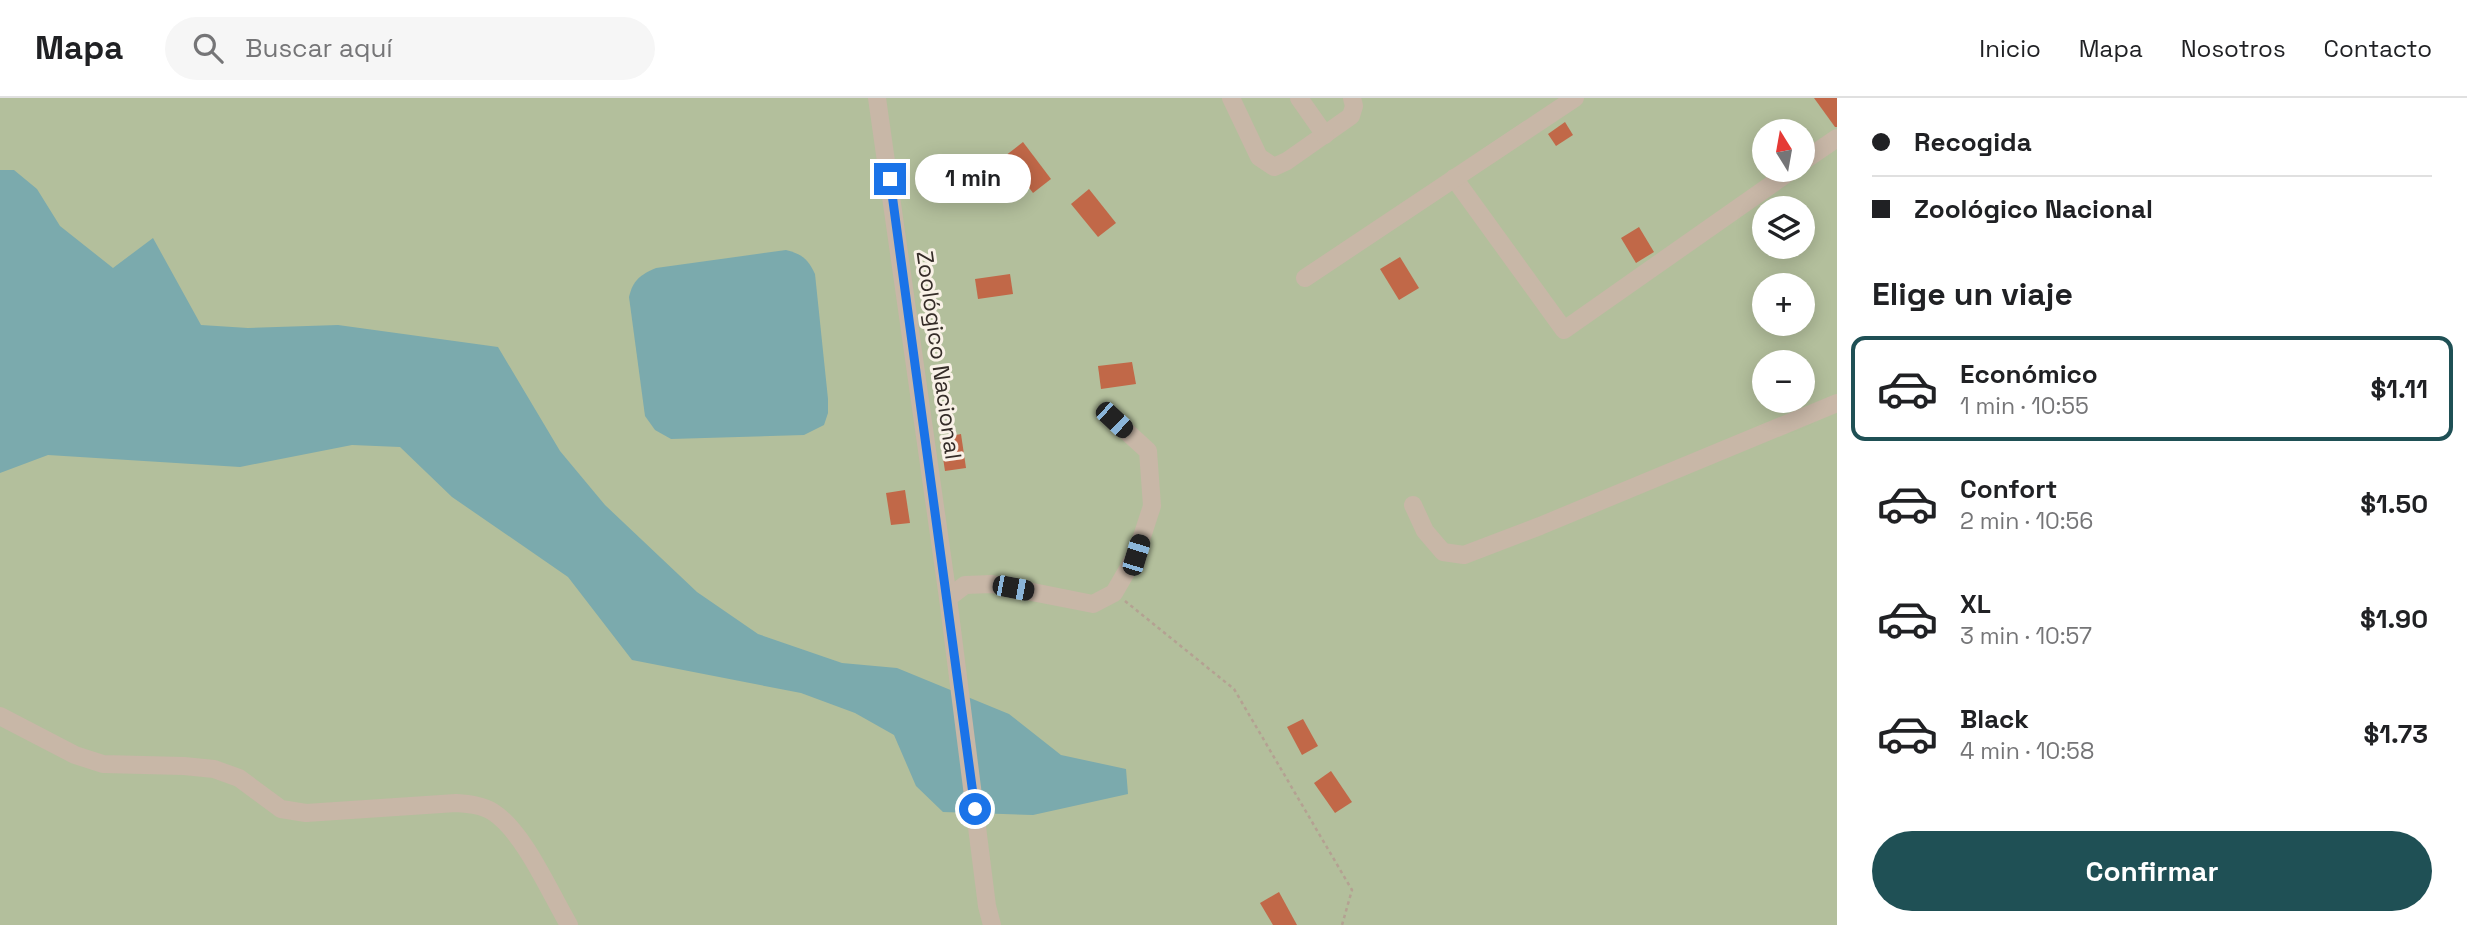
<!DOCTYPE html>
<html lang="es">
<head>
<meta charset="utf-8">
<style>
  :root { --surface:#fff; --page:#f6f6f6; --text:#202124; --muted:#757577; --line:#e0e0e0; --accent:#1f5055 }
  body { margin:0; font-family:"Space Grotesk",sans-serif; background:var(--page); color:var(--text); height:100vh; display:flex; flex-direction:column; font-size:26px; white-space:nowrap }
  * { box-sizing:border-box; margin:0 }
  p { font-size:23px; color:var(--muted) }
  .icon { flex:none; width:38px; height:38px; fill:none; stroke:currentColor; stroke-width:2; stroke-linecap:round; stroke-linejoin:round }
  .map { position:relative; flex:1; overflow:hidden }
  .side { display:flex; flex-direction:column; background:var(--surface); width:630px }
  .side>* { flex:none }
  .hud { display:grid; align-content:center; height:154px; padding:0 35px; background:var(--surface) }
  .needle { width:46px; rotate:349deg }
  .tools { position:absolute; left:1752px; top:21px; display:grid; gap:14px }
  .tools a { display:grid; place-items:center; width:63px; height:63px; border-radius:50%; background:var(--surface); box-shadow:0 4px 18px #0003; font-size:35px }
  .end { position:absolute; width:32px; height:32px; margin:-16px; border:9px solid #1a73e8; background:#fff; box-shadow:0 0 0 4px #fff }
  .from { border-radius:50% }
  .bubble { position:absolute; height:49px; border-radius:24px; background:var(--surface); box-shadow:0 4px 18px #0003; font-size:23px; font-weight:600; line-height:49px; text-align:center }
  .car { position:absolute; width:21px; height:42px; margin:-21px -10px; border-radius:9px; box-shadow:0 0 5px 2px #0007; background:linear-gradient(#222 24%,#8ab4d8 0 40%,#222 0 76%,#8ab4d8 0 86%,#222 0) }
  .hud b { display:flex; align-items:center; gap:24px; height:66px; font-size:26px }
  .hud b+b { border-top:2px solid var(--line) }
  .hud i { width:18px; height:18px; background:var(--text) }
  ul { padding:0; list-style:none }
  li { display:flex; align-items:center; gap:21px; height:105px; margin:0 14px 10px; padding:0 21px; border:4px solid transparent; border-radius:14px }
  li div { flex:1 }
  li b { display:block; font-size:26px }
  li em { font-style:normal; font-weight:600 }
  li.selected { border-color:var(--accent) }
  li>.icon { width:63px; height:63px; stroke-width:1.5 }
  h2 { padding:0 35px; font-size:32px; line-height:84px }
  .button { display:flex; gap:14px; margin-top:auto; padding:14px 35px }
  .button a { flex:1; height:80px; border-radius:42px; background:var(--accent); color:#fff; font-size:28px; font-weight:600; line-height:80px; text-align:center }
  header { display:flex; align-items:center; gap:42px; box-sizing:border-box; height:98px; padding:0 35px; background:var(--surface); border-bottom:2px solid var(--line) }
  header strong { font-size:33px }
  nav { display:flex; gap:38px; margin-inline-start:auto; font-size:24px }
  .search { width:490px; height:63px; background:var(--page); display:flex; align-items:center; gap:18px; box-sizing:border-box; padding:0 24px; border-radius:38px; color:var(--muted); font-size:26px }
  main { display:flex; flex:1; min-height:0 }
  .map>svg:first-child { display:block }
  .green { fill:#b3bf9c; fill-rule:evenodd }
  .water { fill:#7baaad }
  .building { fill:#c16848 }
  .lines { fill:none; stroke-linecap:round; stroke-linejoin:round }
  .path { stroke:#b4a192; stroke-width:2.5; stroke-dasharray:3.5 3.5; stroke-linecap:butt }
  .minor { stroke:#c8b7a7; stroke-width:18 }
  .route { stroke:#1a73e8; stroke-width:9 }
  .labels { text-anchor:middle; stroke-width:6; stroke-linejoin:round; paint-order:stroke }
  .street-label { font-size:23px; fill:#352c28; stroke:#f9f1e7 }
</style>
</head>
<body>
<header>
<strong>Mapa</strong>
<div class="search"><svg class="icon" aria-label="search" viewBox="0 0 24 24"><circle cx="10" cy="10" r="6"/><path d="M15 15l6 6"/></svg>Buscar aquí</div>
<nav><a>Inicio</a><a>Mapa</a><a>Nosotros</a><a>Contacto</a></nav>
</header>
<main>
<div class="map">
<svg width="1837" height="827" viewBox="0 0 1837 827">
  <rect width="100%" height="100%" fill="#f1e7db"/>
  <!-- green -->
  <path class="green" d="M0,0H1837V827H0ZM1764,33H1802V72H1764ZM1764,110H1802V149H1764ZM1764,187H1802V226H1764ZM1764,264H1802V303H1764Z"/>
  <!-- water -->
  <g class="water">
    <polygon points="0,72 14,72 37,91 60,128 113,170 153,140 201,227 248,230 338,227 498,249 560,353 605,407 697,494 758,536 842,565 897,570 1009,616 1061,657 1126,671 1128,696 1033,717 943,714 916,688 894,637 855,615 801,595 632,562 568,479 452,399 400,349 352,347 240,369 48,357 0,375"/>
    <path d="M786,152C802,156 808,161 815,176L828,301V315L824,327L804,337L671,341L655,332L645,318L629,199C633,182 640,177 656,170Z"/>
  </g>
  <!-- building -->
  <g class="building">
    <polygon points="1814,0 1837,0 1837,29 1835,29"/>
    <polygon points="1565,24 1573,37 1556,48 1548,36"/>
    <polygon points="1023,44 1051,81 1033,95 1005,58"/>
    <polygon points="1089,91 1116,125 1098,139 1071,106"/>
    <polygon points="1639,129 1654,154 1636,165 1621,140"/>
    <polygon points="1400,159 1419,190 1399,202 1380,171"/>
    <polygon points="1010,176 1013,196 978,201 975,181"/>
    <polygon points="1132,264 1136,286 1101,291 1098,268"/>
    <polygon points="961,336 966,370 945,373 940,340"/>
    <polygon points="905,392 910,425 891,427 886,395"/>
    <polygon points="1303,621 1318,648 1302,657 1287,629"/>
    <polygon points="1331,673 1352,704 1335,715 1314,685"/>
    <polygon points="1279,794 1297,827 1273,827 1260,805"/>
  </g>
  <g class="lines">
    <!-- path -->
    <polyline class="path" points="1125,503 1234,591 1352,792 1342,827"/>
    <!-- minor -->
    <g class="minor">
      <polyline points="877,0 948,500 987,808 992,827"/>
      <polyline points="1231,0 1259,59 1274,69 1287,63 1351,18 1354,8 1352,0"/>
      <polyline points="1299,0 1325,37"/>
      <polyline points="1802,64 1837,40"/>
      <polyline points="1454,80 1564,232 1792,72"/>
      <polyline points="1305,180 1575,0"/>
      <polyline points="1413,407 1425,433 1443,454 1464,457 1540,428 1837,305"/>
      <polyline points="948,500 965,487 992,486 1093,506 1114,495 1136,457 1152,408 1148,353 1114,322"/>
      <path d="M0,618L75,657L103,666L184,668L214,671L239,680L281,711L306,715L456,705C469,706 482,707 493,714C524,734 550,795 569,827"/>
    </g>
  </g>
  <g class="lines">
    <!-- route -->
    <polyline class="route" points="890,81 975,711"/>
  </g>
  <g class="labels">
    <!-- street labels -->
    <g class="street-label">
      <text transform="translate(939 257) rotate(82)" y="8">Zoológico Nacional</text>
    </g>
  </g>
</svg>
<div class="tools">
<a><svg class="needle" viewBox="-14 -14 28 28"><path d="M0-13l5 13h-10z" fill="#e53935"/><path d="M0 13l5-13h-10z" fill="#757577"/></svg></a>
<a><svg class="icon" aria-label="layers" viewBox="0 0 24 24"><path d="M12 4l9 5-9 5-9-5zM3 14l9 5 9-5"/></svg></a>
<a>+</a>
<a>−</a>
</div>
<i class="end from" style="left:975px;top:711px"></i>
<i class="end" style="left:890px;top:81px"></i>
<div class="bubble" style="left:915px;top:56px;width:116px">1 min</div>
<i class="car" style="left:1114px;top:322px;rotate:133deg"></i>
<i class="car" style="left:1136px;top:457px;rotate:17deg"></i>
<i class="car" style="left:1013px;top:490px;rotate:101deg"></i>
</div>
<section class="side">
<div class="hud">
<b><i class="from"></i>Recogida</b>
<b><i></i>Zoológico Nacional</b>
</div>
<h2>Elige un viaje</h2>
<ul>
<li class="selected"><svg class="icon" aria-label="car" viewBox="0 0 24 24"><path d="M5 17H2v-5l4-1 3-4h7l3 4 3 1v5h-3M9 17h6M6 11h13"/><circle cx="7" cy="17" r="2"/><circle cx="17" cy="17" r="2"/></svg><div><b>Económico</b><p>1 min · 10:55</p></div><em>$1.11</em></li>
<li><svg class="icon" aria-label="car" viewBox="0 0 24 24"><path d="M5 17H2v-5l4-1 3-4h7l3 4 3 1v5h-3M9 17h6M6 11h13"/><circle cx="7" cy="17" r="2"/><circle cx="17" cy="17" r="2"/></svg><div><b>Confort</b><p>2 min · 10:56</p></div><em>$1.50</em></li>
<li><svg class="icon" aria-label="car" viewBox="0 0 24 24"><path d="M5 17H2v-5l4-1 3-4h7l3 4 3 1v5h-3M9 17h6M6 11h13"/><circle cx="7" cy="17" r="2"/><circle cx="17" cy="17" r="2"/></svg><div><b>XL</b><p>3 min · 10:57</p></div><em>$1.90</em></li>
<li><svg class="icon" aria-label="car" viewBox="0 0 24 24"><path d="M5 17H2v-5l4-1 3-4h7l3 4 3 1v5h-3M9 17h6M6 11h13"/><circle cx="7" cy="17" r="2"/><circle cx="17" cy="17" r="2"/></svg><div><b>Black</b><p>4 min · 10:58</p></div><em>$1.73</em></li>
</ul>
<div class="button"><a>Confirmar</a></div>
</section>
</main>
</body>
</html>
